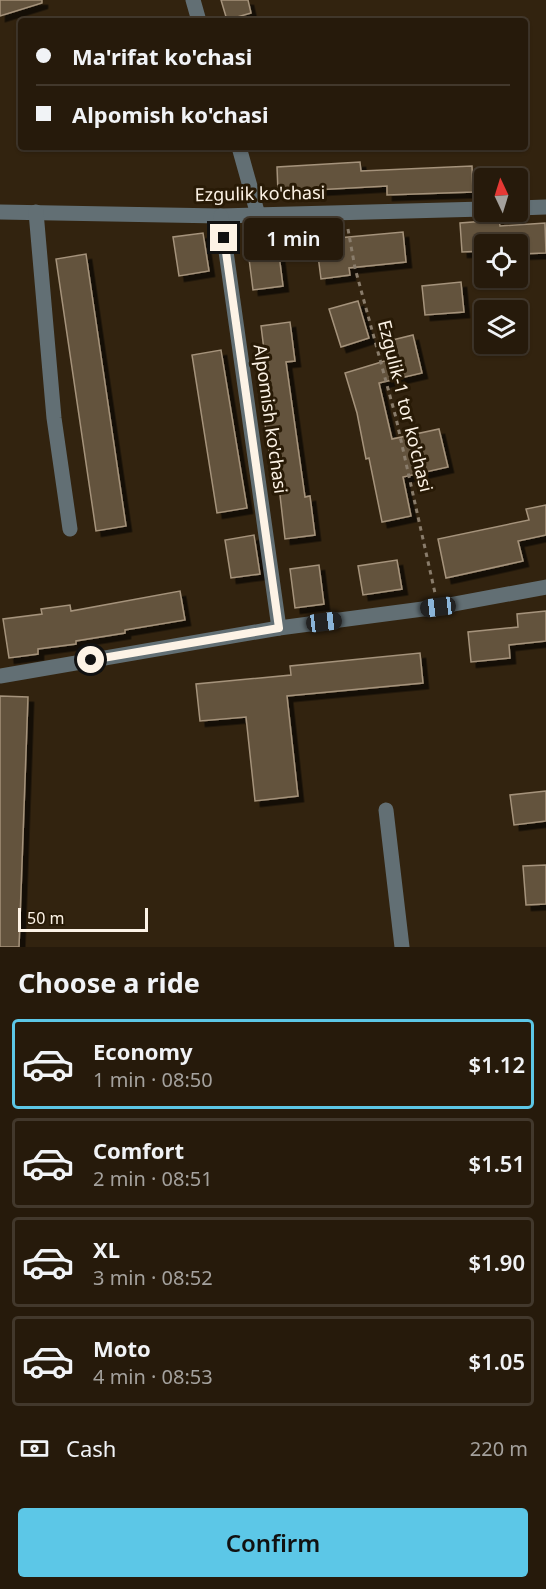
<!DOCTYPE html>
<html lang="en">
<head>
<meta charset="utf-8">
<style>
  :root { --surface:#261a0b; --page:#322719; --text:#f1f3f6; --muted:#a4a19d; --line:#42382c; --accent:#5cc7e7 }
  body { margin:0; font-family:"Noto Sans",sans-serif; background:var(--page); color:var(--text); height:100vh; display:flex; flex-direction:column; font-size:22px; white-space:nowrap }
  * { box-sizing:border-box; margin:0 }
  p { font-size:20px; color:var(--muted) }
  .icon { flex:none; width:33px; height:33px; fill:none; stroke:currentColor; stroke-width:2; stroke-linecap:round; stroke-linejoin:round }
  .map { position:relative; height:947px; overflow:hidden }
  .side { display:flex; flex-direction:column; background:var(--surface); flex:1 }
  .side>* { flex:none }
  .top-card { position:absolute; left:18px; top:18px; width:510px; height:132px; border-radius:6px; box-shadow:0 2px 4px #0004,0 0 0 2px var(--line); display:grid; align-content:center; height:132px; padding:0 18px; background:var(--surface) }
  .needle { width:39px; rotate:356deg }
  .tools { position:absolute; left:474px; top:168px; display:grid; gap:12px }
  .tools a { display:grid; place-items:center; width:54px; height:54px; border-radius:6px; background:var(--surface); box-shadow:0 2px 4px #0004,0 0 0 2px var(--line); font-size:30px }
  .scale { position:absolute; left:18px; bottom:15px; width:130px; box-sizing:border-box; padding-left:6px; border:3px solid #fdf3e6; border-top:0; font-size:16px; line-height:21px; white-space:nowrap; color:#fdf3e6; -webkit-text-stroke:4px #281a06; paint-order:stroke }
  .end { position:absolute; width:27px; height:27px; margin:-14px; border:8px solid #fdf3e6; background:#111; box-shadow:0 0 0 3px #111 }
  .from { border-radius:50% }
  .bubble { position:absolute; height:42px; border-radius:6px; background:var(--surface); box-shadow:0 2px 4px #0004,0 0 0 2px var(--line); font-size:20px; font-weight:600; line-height:42px; text-align:center }
  .car { position:absolute; width:18px; height:36px; margin:-18px -9px; border-radius:8px; box-shadow:0 0 4px 2px #0007; background:linear-gradient(#222 24%,#8ab4d8 0 40%,#222 0 76%,#8ab4d8 0 86%,#222 0) }
  .top-card b { display:flex; align-items:center; gap:21px; height:57px; font-size:22px }
  .top-card b+b { border-top:2px solid var(--line) }
  .top-card i { width:15px; height:15px; background:var(--text) }
  ul { padding:0; list-style:none }
  li { display:flex; align-items:center; gap:18px; height:90px; margin:0 12px 9px; padding:0 6px; border:3px solid var(--line); border-radius:6px }
  li div { flex:1 }
  li b { display:block; font-size:22px }
  li em { font-style:normal; font-weight:600 }
  li.current { border-color:var(--accent) }
  li>.icon { width:54px; height:54px; stroke-width:1.5 }
  h2 { padding:0 18px; font-size:27px; line-height:72px }
  .pay { display:flex; align-items:center; gap:15px; height:66px; padding:0 18px; font-size:22px }
  .pay p { margin-inline-start:auto }
  .action { display:flex; gap:12px; margin-top:auto; padding:12px 18px }
  .action a { flex:1; height:69px; border-radius:6px; background:var(--accent); color:#111; font-size:24px; font-weight:600; line-height:69px; text-align:center }
  .map>svg:first-child { display:block }
  .building { fill:#64533e; stroke:#a5937b; stroke-width:1.5; filter:url(#shadow) }
  .lines { fill:none; stroke-linecap:round; stroke-linejoin:round }
  .path { stroke:#897c6b; stroke-width:3; stroke-dasharray:4.5 4.5; stroke-linecap:butt }
  .minor { stroke:#626f74; stroke-width:15 }
  .route { stroke:#fdf3e6; stroke-width:8 }
  .labels { text-anchor:middle; stroke-width:6; stroke-linejoin:round; paint-order:stroke }
  .street-label { font-size:18px; fill:#fdf3e6; stroke:#281a06 }
</style>
</head>
<body>
<div class="map">
<svg width="546" height="947" viewBox="0 0 546 947">
  <defs>
    <filter id="shadow"><feDropShadow dx="5.5" dy="5.5" stdDeviation="0" flood-color="#0009"/></filter>
  </defs>
  <rect width="100%" height="100%" fill="#32230f"/>
  <!-- building -->
  <g class="building">
    <polygon points="0,0 42,0 42,3 0,16"/>
    <polygon points="221,0 248,0 251,13 227,20"/>
    <polygon points="360,162 361,171 472,166 473,192 387,195 387,186 278,192 277,167"/>
    <polygon points="499,220 500,226 545,223 546,253 518,254 518,244 484,244 484,251 462,252 460,223"/>
    <polygon points="403,232 406,262 349,268 350,275 321,279 316,240"/>
    <polygon points="203,233 209,271 179,276 173,237"/>
    <polygon points="278,247 283,286 253,290 248,251"/>
    <polygon points="86,254 126,526 96,531 56,259"/>
    <polygon points="461,282 464,312 425,315 422,286"/>
    <polygon points="358,301 369,338 341,347 329,309"/>
    <polygon points="290,322 295,361 286,362 305,497 310,496 315,535 285,539 278,478 273,478 259,383 268,382 261,326"/>
    <polygon points="413,335 422,373 379,383 392,439 439,429 448,467 403,477 411,516 382,522 369,458 366,459 357,413 345,373 388,360 384,342"/>
    <polygon points="221,350 247,508 217,513 192,355"/>
    <polygon points="546,505 546,535 518,541 523,561 446,578 438,539 529,520 526,509"/>
    <polygon points="254,535 260,574 231,578 225,540"/>
    <polygon points="397,560 402,589 363,595 358,566"/>
    <polygon points="319,565 324,604 295,608 290,569"/>
    <polygon points="180,591 185,620 125,630 125,633 76,641 76,644 38,649 38,654 9,658 3,619 42,614 41,609 70,605 71,611"/>
    <polygon points="546,611 546,641 509,645 510,658 471,662 468,632 518,627 517,614"/>
    <polygon points="420,653 423,683 287,696 298,796 255,801 246,717 200,721 196,684 291,675 290,666"/>
    <polygon points="0,696 28,697 19,947 0,947"/>
    <polygon points="546,791 546,821 514,825 510,795"/>
    <polygon points="546,865 546,904 526,905 523,866"/>
  </g>
  <g class="lines">
    <!-- path -->
    <polyline class="path" points="348,229 355,268 396,418 435,593"/>
    <!-- minor -->
    <g class="minor">
      <polyline points="193,0 199,21"/>
      <polyline points="239,147 258,215"/>
      <polyline points="518,208 546,207"/>
      <polyline points="0,212 221,216 484,209"/>
      <polyline points="36,212 54,418 70,529"/>
      <polyline points="221,216 279,628"/>
      <polyline points="0,676 279,628 438,607 546,587"/>
      <polyline points="386,810 402,947"/>
    </g>
  </g>
  <g class="lines">
    <!-- route -->
    <polyline class="route" points="91,660 279,628 224,238"/>
  </g>
  <g class="labels">
    <!-- street labels -->
    <g class="street-label">
      <text transform="translate(260 194) rotate(-1)" y="6">Ezgulik ko'chasi</text>
      <text transform="translate(405 406) rotate(76)" y="6">Ezgulik-1 tor ko'chasi</text>
      <text transform="translate(270 419) rotate(82)" y="6">Alpomish ko'chasi</text>
    </g>
  </g>
</svg>
<div class="tools">
<a><svg class="needle" viewBox="-14 -14 28 28"><path d="M0-13l5 13h-10z" fill="#e53935"/><path d="M0 13l5-13h-10z" fill="#a4a19d"/></svg></a>
<a><svg class="icon" aria-label="locate" viewBox="0 0 24 24"><circle cx="12" cy="12" r="6"/><path d="M12 2v4M12 18v4M2 12h4M18 12h4"/></svg></a>
<a><svg class="icon" aria-label="layers" viewBox="0 0 24 24"><path d="M12 4l9 5-9 5-9-5zM3 14l9 5 9-5"/></svg></a>
</div>
<div class="scale">50 m</div>
<i class="end from" style="left:91px;top:660px"></i>
<i class="end" style="left:224px;top:238px"></i>
<div class="bubble" style="left:244px;top:218px;width:99px">1 min</div>
<i class="car" style="left:438px;top:607px;rotate:263deg"></i>
<i class="car" style="left:324px;top:622px;rotate:83deg"></i>
<div class="top-card">
<b><i class="from"></i>Ma'rifat ko'chasi</b>
<b><i></i>Alpomish ko'chasi</b>
</div>
</div>
<section class="side">
<h2>Choose a ride</h2>
<ul>
<li class="current"><svg class="icon" aria-label="car" viewBox="0 0 24 24"><path d="M5 17H2v-5l4-1 3-4h7l3 4 3 1v5h-3M9 17h6M6 11h13"/><circle cx="7" cy="17" r="2"/><circle cx="17" cy="17" r="2"/></svg><div><b>Economy</b><p>1 min · 08:50</p></div><em>$1.12</em></li>
<li><svg class="icon" aria-label="car" viewBox="0 0 24 24"><path d="M5 17H2v-5l4-1 3-4h7l3 4 3 1v5h-3M9 17h6M6 11h13"/><circle cx="7" cy="17" r="2"/><circle cx="17" cy="17" r="2"/></svg><div><b>Comfort</b><p>2 min · 08:51</p></div><em>$1.51</em></li>
<li><svg class="icon" aria-label="car" viewBox="0 0 24 24"><path d="M5 17H2v-5l4-1 3-4h7l3 4 3 1v5h-3M9 17h6M6 11h13"/><circle cx="7" cy="17" r="2"/><circle cx="17" cy="17" r="2"/></svg><div><b>XL</b><p>3 min · 08:52</p></div><em>$1.90</em></li>
<li><svg class="icon" aria-label="car" viewBox="0 0 24 24"><path d="M5 17H2v-5l4-1 3-4h7l3 4 3 1v5h-3M9 17h6M6 11h13"/><circle cx="7" cy="17" r="2"/><circle cx="17" cy="17" r="2"/></svg><div><b>Moto</b><p>4 min · 08:53</p></div><em>$1.05</em></li>
</ul>
<div class="pay"><svg class="icon" aria-label="cash" viewBox="0 0 24 24"><path d="M3 7h18v10H3z"/><circle cx="12" cy="12" r="2"/></svg>Cash<p>220 m</p></div>
<div class="action"><a>Confirm</a></div>
</section>
</body>
</html>
